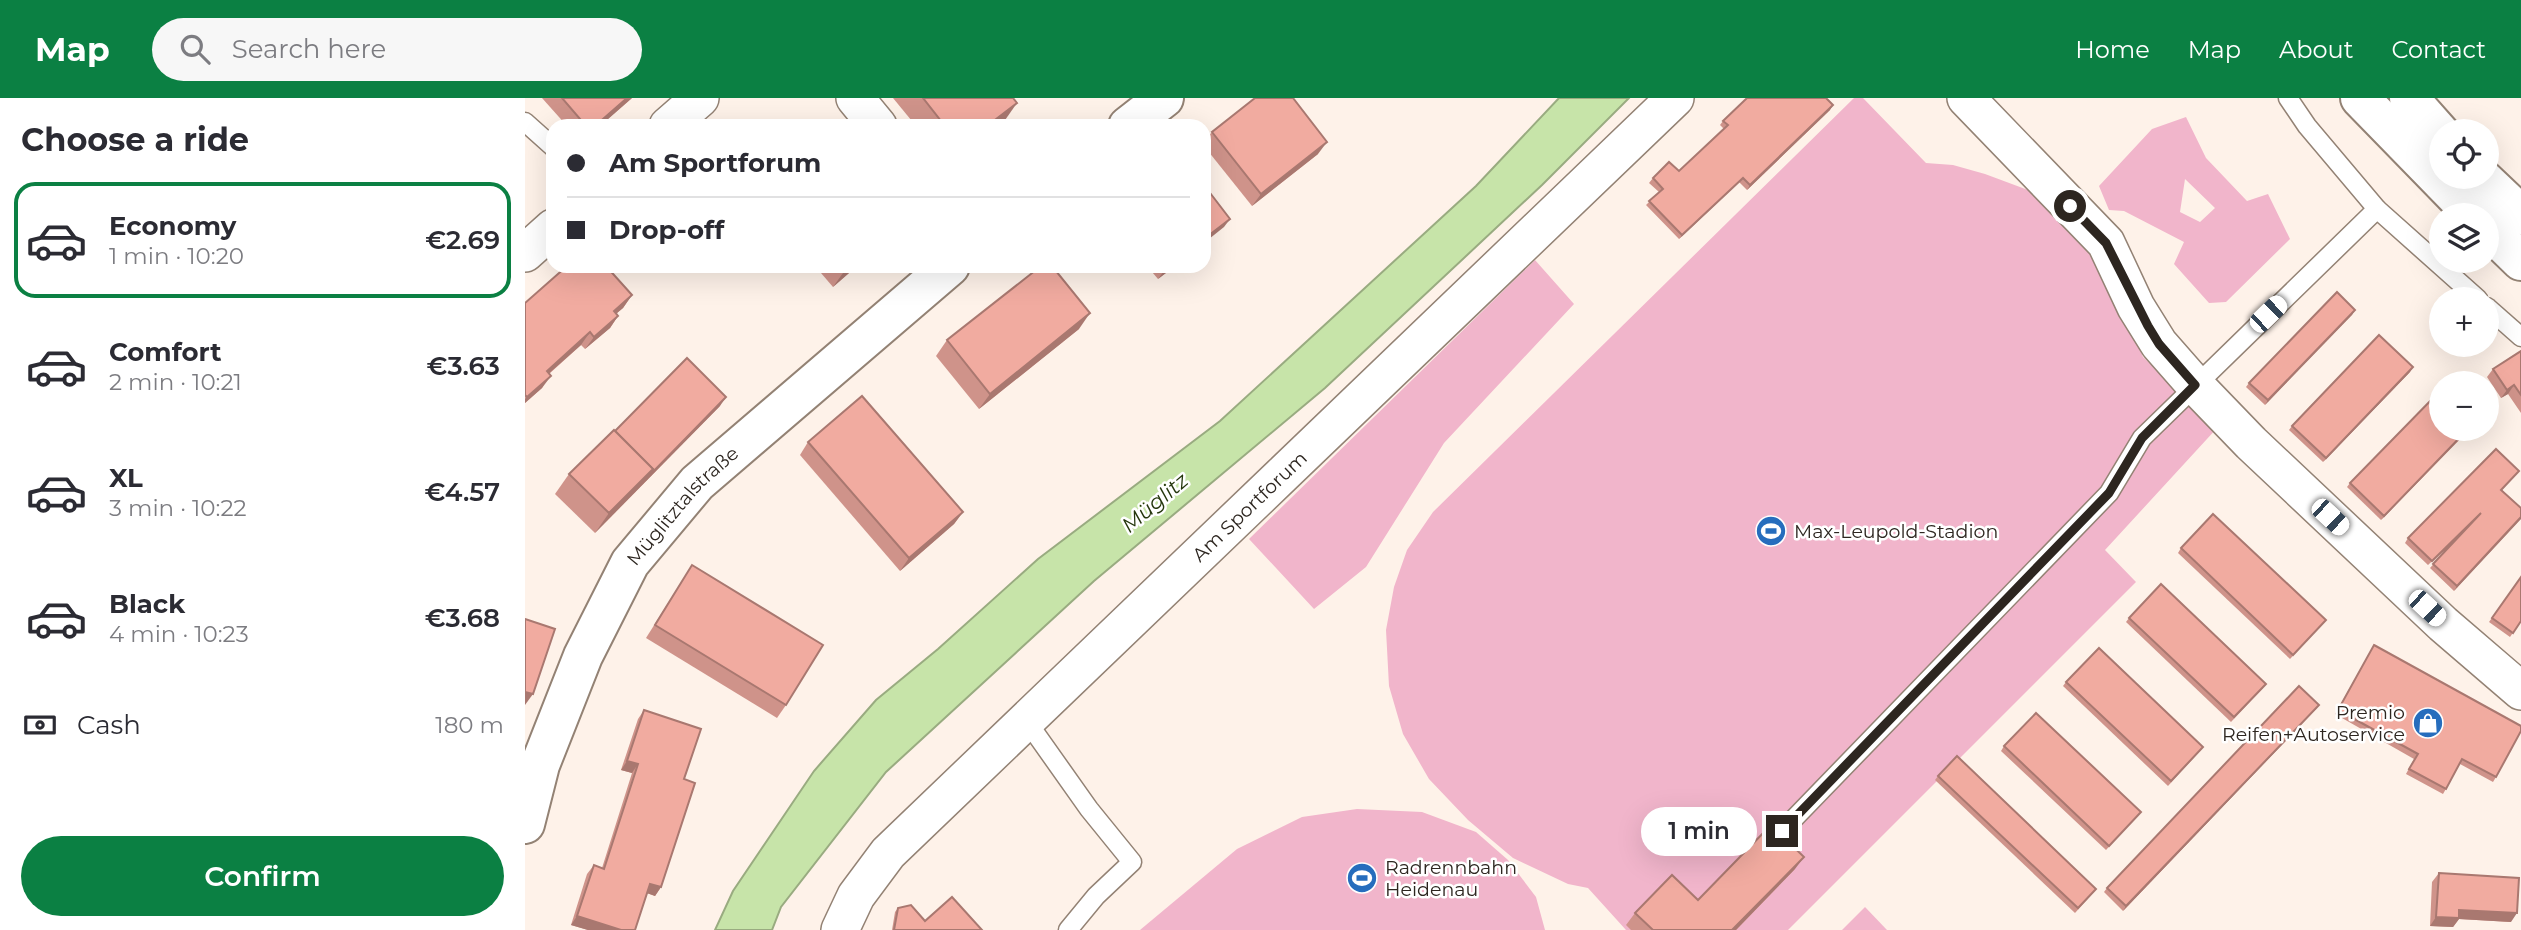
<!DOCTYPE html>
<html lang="en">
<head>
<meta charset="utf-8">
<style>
  :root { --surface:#fff; --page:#f7f7f7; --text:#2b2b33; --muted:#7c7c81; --line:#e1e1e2; --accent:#0b8043 }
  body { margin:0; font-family:Montserrat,sans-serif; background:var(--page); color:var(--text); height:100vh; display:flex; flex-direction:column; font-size:26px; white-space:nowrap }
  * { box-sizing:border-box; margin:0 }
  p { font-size:23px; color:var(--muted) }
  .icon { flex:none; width:38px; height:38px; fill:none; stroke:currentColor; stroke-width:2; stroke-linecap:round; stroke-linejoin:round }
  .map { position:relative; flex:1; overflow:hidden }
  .panel { display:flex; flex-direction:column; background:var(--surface); width:525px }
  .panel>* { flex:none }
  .top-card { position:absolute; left:21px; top:21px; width:665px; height:154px; border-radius:21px; box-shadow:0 7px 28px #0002; display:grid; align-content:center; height:154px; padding:0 21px; background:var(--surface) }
  .controls { position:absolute; left:1904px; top:21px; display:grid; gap:14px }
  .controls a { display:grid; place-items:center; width:70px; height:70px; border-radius:50%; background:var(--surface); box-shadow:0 7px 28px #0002; font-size:35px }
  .end { position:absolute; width:32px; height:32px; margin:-16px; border:9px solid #2d2620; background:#fff; box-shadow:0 0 0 4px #fff }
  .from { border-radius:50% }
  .bubble { position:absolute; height:49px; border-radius:24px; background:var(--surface); box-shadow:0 7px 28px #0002; font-size:23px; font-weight:600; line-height:49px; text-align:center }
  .car { position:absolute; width:21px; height:42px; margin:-21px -10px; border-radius:9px; box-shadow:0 0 5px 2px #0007; background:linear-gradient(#fff 24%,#345 0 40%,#fff 0 76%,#345 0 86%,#fff 0) }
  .top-card b { display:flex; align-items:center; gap:24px; height:66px; font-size:26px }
  .top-card b+b { border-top:2px solid var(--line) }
  .top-card i { width:18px; height:18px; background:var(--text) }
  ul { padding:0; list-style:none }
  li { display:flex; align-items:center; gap:21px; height:116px; margin:0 14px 10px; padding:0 7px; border:4px solid transparent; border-radius:21px }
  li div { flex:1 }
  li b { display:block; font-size:26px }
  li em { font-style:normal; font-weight:600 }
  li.on { border-color:var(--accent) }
  li>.icon { width:63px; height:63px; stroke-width:1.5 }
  h2 { padding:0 21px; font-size:32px; line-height:84px }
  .pay { display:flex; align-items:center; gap:18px; height:77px; padding:0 21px; font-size:26px }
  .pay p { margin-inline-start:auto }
  .primary-button { display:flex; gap:14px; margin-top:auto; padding:14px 21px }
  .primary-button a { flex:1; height:80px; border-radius:42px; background:var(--accent); color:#fff; font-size:28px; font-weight:600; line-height:80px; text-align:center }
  header { display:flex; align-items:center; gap:42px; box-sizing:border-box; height:98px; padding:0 35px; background:var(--accent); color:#fff }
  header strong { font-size:33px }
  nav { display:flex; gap:38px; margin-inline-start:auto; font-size:24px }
  .search { width:490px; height:63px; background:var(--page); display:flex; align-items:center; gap:18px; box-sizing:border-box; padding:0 24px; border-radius:38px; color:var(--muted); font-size:26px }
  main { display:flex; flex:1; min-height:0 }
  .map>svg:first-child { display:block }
  .green { fill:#f1b5cb; fill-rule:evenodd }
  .water { fill:#c7e4a9; stroke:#99ab80; stroke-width:2 }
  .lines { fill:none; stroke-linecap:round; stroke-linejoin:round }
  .service-casing { stroke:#938274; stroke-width:21 }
  .minor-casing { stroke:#938274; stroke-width:40 }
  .secondary-casing { stroke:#938274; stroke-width:42 }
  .service { stroke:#fff; stroke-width:18 }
  .minor { stroke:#fff; stroke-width:37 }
  .secondary { stroke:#fff; stroke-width:38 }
  .wall { fill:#cf938a }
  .shaded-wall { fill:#a97870 }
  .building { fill:#f1aba0; stroke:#a97870; stroke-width:2 }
  .route { stroke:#2d2620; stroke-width:9 }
  .labels { text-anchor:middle; stroke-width:5; stroke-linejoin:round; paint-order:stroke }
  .street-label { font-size:19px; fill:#2d2620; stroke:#fff }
  .poi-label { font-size:19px; fill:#2d2620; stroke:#fff; text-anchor:start }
  .water-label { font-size:21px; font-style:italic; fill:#24360c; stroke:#fff }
</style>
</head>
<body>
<header>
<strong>Map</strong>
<div class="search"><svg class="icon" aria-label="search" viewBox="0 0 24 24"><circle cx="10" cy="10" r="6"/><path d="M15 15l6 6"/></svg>Search here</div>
<nav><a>Home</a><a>Map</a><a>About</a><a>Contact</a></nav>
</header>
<main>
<section class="panel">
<h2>Choose a ride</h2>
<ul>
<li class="on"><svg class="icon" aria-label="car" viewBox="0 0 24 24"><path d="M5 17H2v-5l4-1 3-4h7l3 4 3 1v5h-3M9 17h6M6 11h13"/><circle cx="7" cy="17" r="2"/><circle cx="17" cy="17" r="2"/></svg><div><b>Economy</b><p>1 min · 10:20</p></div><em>€2.69</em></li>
<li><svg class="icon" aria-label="car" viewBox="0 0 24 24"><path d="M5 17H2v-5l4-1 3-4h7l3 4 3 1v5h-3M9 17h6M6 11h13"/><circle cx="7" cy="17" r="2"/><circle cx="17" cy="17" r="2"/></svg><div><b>Comfort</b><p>2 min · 10:21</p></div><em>€3.63</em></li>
<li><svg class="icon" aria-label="car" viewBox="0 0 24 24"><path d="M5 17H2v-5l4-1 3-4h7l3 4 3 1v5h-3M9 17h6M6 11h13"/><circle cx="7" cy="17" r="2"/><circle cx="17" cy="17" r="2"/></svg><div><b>XL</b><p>3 min · 10:22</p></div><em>€4.57</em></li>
<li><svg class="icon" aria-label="car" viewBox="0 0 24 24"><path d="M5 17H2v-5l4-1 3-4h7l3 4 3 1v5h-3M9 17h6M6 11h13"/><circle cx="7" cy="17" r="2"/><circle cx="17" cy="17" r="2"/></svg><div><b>Black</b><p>4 min · 10:23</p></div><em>€3.68</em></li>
</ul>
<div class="pay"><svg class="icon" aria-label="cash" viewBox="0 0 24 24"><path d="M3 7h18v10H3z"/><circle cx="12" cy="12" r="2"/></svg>Cash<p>180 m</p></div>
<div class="primary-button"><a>Confirm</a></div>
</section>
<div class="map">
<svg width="1996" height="832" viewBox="0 0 1996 832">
  <rect width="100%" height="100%" fill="#fef2e9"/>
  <!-- green -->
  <g class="green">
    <polygon points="1329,0 1338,0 1401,65 1428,67 1460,76 1503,92 1532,116 1563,148 1604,225 1618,259 1693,329 1580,452 1611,484 1263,832 1101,832 1063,790 1043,786 988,760 943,722 904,681 878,636 864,588 861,532 869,489 882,452 908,414"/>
    <path d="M1661,19L1681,60L1722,103L1743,96L1765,141L1701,204L1684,205L1649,166L1659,144L1599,113L1584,112L1574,88L1627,31ZM1660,81L1690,110L1675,124L1655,114Z"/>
    <polygon points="1010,162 1049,206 919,345 841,469 789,511 724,441"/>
    <polygon points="832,711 897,714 951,734 983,762 1011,799 1020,832 615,832 712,751 777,719"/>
    <polygon points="1340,809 1362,832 1317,832"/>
  </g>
  <!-- water -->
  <polygon class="water" points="1034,0 1104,0 1017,87 800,290 569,483 361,674 256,809 247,832 190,832 208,793 289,673 351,602 413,551 513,461 695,323 951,88"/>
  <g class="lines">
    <!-- service casing -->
    <g class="service-casing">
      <g id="service">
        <polyline points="1763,0 1782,28 1852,111 1953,201"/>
        <polyline points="0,24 28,49"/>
        <polyline points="1962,209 1996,239"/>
        <polyline points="501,622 564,711 607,764 571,798 543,832"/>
        <polyline points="1257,733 1584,395 1617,340 1852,111"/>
      </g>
    </g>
    <!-- minor casing -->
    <g class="minor-casing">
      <g id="minor">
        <polyline points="330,0 353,28"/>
        <polyline points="1441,0 1581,145 1611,209 1634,246 1670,287 1726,345 1918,526 1996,593"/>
        <polyline points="143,28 175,0"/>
        <polyline points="0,155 28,130"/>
        <path id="s1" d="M315,832L331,798L363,755C624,502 889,253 1150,0"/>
      </g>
    </g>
    <!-- secondary casing -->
    <g class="secondary-casing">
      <g id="secondary">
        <polyline points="1835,0 1949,117"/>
        <polyline points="1884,0 1916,36"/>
        <polyline points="603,28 639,0"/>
        <polyline points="1956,79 1996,117"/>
        <polyline points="1962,130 1996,163"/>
        <path id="s2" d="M0,726L15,667L58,558L105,465L172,385L425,168"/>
      </g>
    </g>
    <!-- service -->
    <use href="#service" class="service"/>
    <!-- minor -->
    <use href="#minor" class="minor"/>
    <!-- secondary -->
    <use href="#secondary" class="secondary"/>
  </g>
  <!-- wall -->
  <g class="wall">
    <polygon points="17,0 107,0 75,28 42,28"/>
    <polygon points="368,0 488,0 478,25 474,28 391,28"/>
    <polygon points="1305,12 1222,92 1214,84 1154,141 1121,107 1134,94 1124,85 1128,80 1154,73 1199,31 1195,27 1198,23"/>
    <polygon points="687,34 793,56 727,108 679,48 679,44"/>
    <polygon points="290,168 332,168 308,189"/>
    <polygon points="622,168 650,168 633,181"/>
    <polygon points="107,197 98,210 92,215 93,218 85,230 60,251 56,247 24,276 17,290 0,305 0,205"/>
    <polygon points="1830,212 1740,307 1721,289 1724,285"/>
    <polygon points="554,231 454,311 411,258 422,242"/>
    <polygon points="1996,253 1996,315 1983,296 1976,300 1962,279 1968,271"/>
    <polygon points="1885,274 1798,364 1764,332 1767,328"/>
    <polygon points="195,308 70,435 30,396 44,376 90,333"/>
    <polygon points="1916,331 1945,331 1856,422 1822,389 1825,385"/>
    <polygon points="283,344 438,414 429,426 375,473 275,357"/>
    <polygon points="1994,373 1977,392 1996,410 1929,493 1905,470 1939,433 1903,467 1880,445 1883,440"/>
    <polygon points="1656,450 1801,522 1765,561 1653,455"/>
    <polygon points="167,467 261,607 252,620 121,540"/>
    <polygon points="1996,479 1996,523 1985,539 1964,524"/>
    <polygon points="1604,520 1738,590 1706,624 1601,524"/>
    <polygon points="1849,547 1971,679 1968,684 1935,666 1918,696 1881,676 1889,661 1810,616"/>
    <polygon points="1541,584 1675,653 1643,688 1538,588"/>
    <polygon points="1791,611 1598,813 1579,794 1582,790"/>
    <polygon points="119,612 159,681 136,789 130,798 122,795 110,832 63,832 46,827 62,776 69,767 77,770 107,675 96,672 113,621"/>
    <polygon points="1479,648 1616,714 1581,752 1476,653"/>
    <polygon points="1413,678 1571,791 1568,795 1550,815 1410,682"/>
    <polygon points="1270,771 1211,832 1106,832 1101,827 1110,815 1173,802"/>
    <polygon points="1914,775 1986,824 1934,821 1928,829 1905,828 1907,784"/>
    <polygon points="373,810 400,823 457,832 367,832 370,814"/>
  </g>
  <!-- shaded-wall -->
  <g class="shaded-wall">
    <polygon points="102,0 107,0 75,28 70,28"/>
    <polygon points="492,5 478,25 474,28 462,28"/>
    <polygon points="1308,7 1305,12 1222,92 1225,87"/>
    <polygon points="802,44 793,56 727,108 736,96"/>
    <polygon points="1218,80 1214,84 1154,141 1157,137"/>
    <polygon points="705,121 699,129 679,145 679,141"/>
    <polygon points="323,168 332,168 308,189"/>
    <polygon points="645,168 650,168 633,181 639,173"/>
    <polygon points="107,197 98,210 80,225 89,213"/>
    <polygon points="1830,212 1827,217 1740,307 1743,302"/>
    <polygon points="565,215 554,231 454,311 465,296"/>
    <polygon points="93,218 85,230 60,251 69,239"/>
    <polygon points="65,234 56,247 13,285 22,273"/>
    <polygon points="1888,269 1885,274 1798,364 1801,360"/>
    <polygon points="26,278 17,290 0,305 0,301 2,299"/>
    <polygon points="1989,287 1983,296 1976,300 1982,292"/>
    <polygon points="201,299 195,308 70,435 84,415"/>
    <polygon points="1943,331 1944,331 1856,422 1859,418"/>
    <polygon points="438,414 429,426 375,473 384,460"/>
    <polygon points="1996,419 1996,421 1929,493 1932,488"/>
    <polygon points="0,594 8,596 0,607"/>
    <polygon points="1794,607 1791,611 1598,813 1601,808"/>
    <polygon points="102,663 113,666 107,675 96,672"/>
    <polygon points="1279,759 1270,771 1211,832 1207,832"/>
    <polygon points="125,786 136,789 130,798 119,794"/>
    <polygon points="1934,812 1992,815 1986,824 1934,821 1928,829 1905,828 1911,819"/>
    <polygon points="52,818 96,832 63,832 46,827"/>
  </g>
  <!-- building -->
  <g class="building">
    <polygon points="37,0 102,0 70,28 61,28"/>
    <polygon points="398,0 488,0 492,5 462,28 420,28"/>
    <polygon points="730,0 768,0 802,44 736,96 687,34"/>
    <polygon points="1222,0 1301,0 1308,7 1225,87 1218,80 1157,137 1124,103 1138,91 1128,80 1144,64 1154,73 1203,27 1198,23"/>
    <polygon points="679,87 705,121 679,141"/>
    <polygon points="42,168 81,168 107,197 89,213 93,218 69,239 65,234 22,273 26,278 2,299 0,297 0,205"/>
    <polygon points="516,168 527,168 565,215 465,296 422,242"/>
    <polygon points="635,168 645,168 639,173"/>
    <polygon points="1812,194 1830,212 1743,302 1724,285"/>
    <polygon points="1854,237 1888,269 1801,360 1767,328"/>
    <polygon points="1996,253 1996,297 1989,287 1982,292 1968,271"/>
    <polygon points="162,260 201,299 120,382 128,371 90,333"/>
    <polygon points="1914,294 1916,296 1916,331 1943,331 1859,418 1825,385"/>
    <polygon points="337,298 438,414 384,460 283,344"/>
    <polygon points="89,332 128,371 84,415 44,376"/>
    <polygon points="1971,351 1994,373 1976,392 1996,410 1996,419 1932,488 1908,466 1956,415 1907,463 1883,440"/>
    <polygon points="1688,416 1801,522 1768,557 1656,450"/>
    <polygon points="167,467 298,547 261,607 130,527"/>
    <polygon points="1996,479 1996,523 1988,535 1967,520"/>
    <polygon points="1636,486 1741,586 1709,619 1604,520"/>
    <polygon points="0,521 30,531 8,596 0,594"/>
    <polygon points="1849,547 1996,628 1996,633 1971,679 1937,661 1921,691 1884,671 1893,656 1813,612"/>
    <polygon points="1574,550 1678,649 1646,683 1541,584"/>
    <polygon points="1774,588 1794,607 1601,808 1582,790"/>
    <polygon points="119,612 176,631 159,681 170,685 136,789 125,786 110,832 96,832 52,818 69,767 79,771 113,666 102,663"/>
    <polygon points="1511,615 1616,714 1584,748 1479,648"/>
    <polygon points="1432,658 1571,791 1553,810 1413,678"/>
    <polygon points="1246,727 1279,759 1207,832 1128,832 1110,815 1147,777 1173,802"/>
    <polygon points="1914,775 1994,780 1992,815 1934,812 1934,820 1911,819"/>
    <polygon points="427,799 457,832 369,832 373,810 386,807 400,823"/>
  </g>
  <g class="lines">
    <!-- route -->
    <polyline class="route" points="1257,733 1584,395 1617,340 1670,287 1634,246 1623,228 1581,145 1545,108"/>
  </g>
  <!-- icons -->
  <defs>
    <g id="stadium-disc" transform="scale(1.575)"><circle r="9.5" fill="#266dbd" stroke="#fff"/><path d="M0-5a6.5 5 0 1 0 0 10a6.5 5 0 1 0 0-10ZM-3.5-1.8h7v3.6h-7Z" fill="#fff"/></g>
    <g id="shop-disc" transform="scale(1.575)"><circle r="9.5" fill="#266dbd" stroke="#fff"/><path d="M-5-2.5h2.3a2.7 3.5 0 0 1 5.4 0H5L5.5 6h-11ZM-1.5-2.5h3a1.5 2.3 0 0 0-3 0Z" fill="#fff"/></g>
  </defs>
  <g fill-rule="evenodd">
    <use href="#stadium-disc" x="1246" y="433"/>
    <use href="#shop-disc" x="1903" y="625"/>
    <use href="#stadium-disc" x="837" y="780"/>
  </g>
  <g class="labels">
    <!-- street labels -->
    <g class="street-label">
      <text dy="7" stroke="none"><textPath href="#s1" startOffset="592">Am Sportforum</textPath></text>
      <text dy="7" stroke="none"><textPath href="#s2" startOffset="360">Müglitztalstraße</textPath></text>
    </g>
    <!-- poi labels -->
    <g class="poi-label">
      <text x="1269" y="440">Max-Leupold-Stadion</text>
      <text x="1880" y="621" text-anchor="end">Premio<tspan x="1880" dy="22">Reifen+Autoservice</tspan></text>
      <text x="860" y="776">Radrennbahn<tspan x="860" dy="22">Heidenau</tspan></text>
    </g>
    <!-- water labels -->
    <g class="water-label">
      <text transform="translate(630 405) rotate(-40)" y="7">Müglitz</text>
    </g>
  </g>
</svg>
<div class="controls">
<a><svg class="icon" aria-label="locate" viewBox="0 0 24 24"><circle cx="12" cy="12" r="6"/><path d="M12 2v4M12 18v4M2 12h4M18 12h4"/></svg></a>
<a><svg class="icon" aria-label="layers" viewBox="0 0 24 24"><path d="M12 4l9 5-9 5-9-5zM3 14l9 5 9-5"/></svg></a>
<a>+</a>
<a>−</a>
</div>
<i class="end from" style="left:1545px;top:108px"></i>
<i class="end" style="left:1257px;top:733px"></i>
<div class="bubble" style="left:1116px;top:709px;width:116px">1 min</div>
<i class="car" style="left:1743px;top:216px;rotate:46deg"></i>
<i class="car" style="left:1805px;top:419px;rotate:133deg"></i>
<i class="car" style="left:1902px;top:510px;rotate:133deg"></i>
<div class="top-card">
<b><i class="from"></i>Am Sportforum</b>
<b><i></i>Drop-off</b>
</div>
</div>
</main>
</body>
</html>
